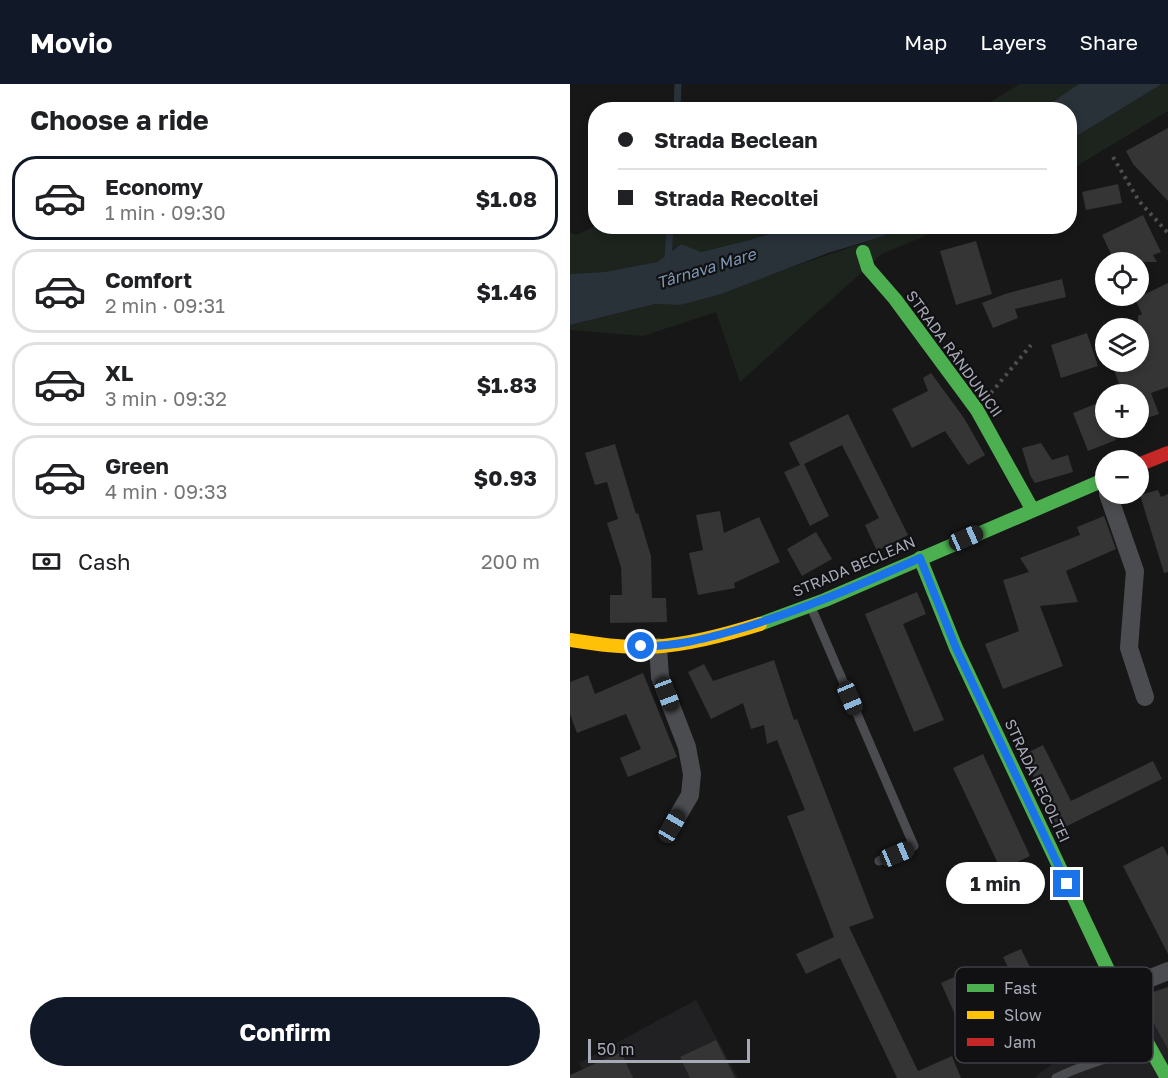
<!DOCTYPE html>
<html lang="en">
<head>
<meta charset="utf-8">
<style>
  :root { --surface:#fff; --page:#f2f2f2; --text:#202124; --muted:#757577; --line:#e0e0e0; --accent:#111827 }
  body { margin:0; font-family:"Golos Text",sans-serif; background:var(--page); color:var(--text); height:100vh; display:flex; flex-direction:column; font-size:22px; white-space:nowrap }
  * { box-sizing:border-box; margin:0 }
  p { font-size:20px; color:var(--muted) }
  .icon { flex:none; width:33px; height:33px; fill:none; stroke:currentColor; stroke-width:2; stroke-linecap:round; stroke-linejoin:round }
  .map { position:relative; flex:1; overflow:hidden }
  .drawer { display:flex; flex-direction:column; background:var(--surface); width:570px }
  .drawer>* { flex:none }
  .hud { position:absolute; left:18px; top:18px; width:489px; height:132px; border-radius:24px; box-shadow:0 3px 9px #0003; display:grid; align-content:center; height:132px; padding:0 30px; background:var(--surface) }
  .controls { position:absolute; left:525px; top:168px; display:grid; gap:12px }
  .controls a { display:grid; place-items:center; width:54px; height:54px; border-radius:50%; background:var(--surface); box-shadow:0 3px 9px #0003; font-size:30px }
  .scale { position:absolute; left:18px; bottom:15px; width:162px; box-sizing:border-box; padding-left:6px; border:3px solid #a7abb8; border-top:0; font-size:16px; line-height:21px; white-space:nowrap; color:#a7abb8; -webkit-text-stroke:4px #111113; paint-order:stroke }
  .end { position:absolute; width:27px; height:27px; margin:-14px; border:8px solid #1a73e8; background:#fff; box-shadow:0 0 0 3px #fff }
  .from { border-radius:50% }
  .bubble { position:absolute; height:42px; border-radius:21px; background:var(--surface); box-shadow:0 3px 9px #0003; font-size:20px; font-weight:700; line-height:42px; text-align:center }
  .car { position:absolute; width:18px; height:36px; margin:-18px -9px; border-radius:8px; box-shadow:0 0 4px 2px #0007; background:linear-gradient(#222 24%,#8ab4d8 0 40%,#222 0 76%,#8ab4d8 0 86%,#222 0) }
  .hud b { display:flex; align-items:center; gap:21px; height:57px; font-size:22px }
  .hud b+b { border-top:2px solid var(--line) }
  .hud i { width:15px; height:15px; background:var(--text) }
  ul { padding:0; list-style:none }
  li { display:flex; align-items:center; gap:18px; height:84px; margin:0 12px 9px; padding:0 18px; border:3px solid var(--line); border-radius:24px }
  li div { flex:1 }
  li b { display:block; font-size:22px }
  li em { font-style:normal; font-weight:700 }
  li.selected { border-color:var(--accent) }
  li>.icon { width:54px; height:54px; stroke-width:1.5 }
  h2 { padding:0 30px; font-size:27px; line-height:72px }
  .pay { display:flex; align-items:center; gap:15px; height:66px; padding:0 30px; font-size:22px }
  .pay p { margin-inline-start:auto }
  .primary-button { display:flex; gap:12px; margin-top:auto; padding:12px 30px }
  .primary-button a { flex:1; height:69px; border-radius:36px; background:var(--accent); color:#fff; font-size:24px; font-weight:700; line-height:69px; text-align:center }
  header { display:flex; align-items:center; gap:36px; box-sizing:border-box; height:84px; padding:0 30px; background:var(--accent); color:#fff }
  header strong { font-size:28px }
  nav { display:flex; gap:33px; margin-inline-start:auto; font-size:21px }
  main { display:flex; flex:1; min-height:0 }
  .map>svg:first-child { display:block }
  .built { fill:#212123 }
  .green { fill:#1d241e }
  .water { fill:#293139 }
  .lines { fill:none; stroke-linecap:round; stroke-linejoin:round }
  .stream { stroke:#293139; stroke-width:7 }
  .building { fill:#353536 }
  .path { stroke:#4d4d52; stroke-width:4; stroke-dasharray:3 4.5; stroke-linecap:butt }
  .lane { stroke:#4b4c50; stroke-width:9 }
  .street { stroke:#4b4c50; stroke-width:18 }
  .fast { stroke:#4caf50; stroke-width:14 }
  .slow { stroke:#ffc107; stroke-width:14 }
  .jam { stroke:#c62828; stroke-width:14 }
  .route { stroke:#1a73e8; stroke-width:8 }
  .labels { text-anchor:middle; stroke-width:4.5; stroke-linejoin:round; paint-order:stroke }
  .street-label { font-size:15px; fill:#a7abb8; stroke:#111113 }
  .water-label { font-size:16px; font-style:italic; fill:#7d97b4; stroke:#111113 }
  .key { fill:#111113; stroke:#3e3f45; stroke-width:1.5 }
  .key-label { font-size:16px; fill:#a7abb8 }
</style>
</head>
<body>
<header>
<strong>Movio</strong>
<nav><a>Map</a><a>Layers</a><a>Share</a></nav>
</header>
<main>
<section class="drawer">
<h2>Choose a ride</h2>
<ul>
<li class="selected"><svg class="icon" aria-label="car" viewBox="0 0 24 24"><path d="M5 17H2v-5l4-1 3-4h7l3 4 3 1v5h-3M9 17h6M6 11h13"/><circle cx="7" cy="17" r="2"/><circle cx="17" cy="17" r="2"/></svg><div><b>Economy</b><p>1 min · 09:30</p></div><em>$1.08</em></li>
<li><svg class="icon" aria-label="car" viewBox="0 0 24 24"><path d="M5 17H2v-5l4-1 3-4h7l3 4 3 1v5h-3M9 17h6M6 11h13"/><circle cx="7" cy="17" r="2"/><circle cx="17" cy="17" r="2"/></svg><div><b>Comfort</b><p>2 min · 09:31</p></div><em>$1.46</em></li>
<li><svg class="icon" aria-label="car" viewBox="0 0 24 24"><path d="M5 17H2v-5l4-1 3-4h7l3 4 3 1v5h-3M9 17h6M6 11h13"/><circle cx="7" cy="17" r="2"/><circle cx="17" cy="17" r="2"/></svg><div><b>XL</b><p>3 min · 09:32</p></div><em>$1.83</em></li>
<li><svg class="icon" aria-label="car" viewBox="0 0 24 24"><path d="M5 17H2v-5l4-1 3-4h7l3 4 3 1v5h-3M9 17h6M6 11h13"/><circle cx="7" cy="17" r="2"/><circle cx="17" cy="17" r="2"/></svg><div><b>Green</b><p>4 min · 09:33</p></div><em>$0.93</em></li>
</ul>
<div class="pay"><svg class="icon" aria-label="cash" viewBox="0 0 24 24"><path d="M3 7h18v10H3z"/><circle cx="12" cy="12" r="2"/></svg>Cash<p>200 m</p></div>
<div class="primary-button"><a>Confirm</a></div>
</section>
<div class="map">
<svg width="598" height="994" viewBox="0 0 598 994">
  <rect width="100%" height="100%" fill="#171717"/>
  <!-- built -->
  <g class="built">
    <polygon points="598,903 598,994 464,994 570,911"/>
    <polygon points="126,916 168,994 16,994 9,979"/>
  </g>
  <!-- green -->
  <g class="green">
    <polygon points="450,0 509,0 472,25 407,26"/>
    <polygon points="592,0 598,0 598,27 500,86 500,56"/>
    <polygon points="25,142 26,142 221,143 183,155 130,168 110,160 87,178 34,188 0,190 0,149 7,151"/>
    <polygon points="331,143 376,143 312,170 170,298 146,228 73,252 0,246 0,241 85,220 110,221 311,153"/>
  </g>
  <!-- water -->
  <g class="water">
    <polygon points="509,0 592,0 500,56 500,26 472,25"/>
    <polygon points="221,143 331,143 311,153 258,169 151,210 110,221 85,220 0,241 0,190 34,188 87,178 111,160 131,168 183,155"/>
  </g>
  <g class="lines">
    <!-- stream -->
    <g class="stream">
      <polyline points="107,26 108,0"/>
      <polyline points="98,176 100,142"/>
    </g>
  </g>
  <!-- building -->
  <g class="building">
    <polygon points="598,44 598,117 563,80 556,67"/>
    <polygon points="548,100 552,119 516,126 512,108"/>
    <polygon points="573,131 591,168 583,171 587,178 545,178 532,151"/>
    <polygon points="406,157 422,210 386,221 370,167"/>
    <polygon points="492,195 496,213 445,225 448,234 423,244 412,219 435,210"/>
    <polygon points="598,199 598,303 581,309 589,330 568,337 568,310 553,310 542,281 552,278 568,278 568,232 572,230 565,215"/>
    <polygon points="517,249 528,282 491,294 481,261"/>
    <polygon points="361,289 394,334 415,371 398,381 375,347 342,364 322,325 358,307 353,294"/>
    <polygon points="530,318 536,330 536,344 541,344 546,356 518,367 503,329"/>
    <polygon points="278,330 338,451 307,467 295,441 309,434 272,361 234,380 259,432 240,442 214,388 230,381 219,359"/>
    <polygon points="471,359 482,376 498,371 503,388 465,399 460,391 452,364"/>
    <polygon points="45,360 66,430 68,429 81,472 82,514 96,514 97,538 40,539 40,511 52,511 51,483 37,439 48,435 37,398 25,401 15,369"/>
    <polygon points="588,406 591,413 598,410 598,488 594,489 570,411"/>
    <polygon points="150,427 154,449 189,433 210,478 164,499 165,504 128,511 119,469 133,466 126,431"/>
    <polygon points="534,432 546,465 496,487 508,518 470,522 493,582 433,605 415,560 449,547 433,496 459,488 450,474 510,451 507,443"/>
    <polygon points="246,448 262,475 232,492 217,465"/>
    <polygon points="347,508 356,530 333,540 374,636 344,648 295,530"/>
    <polygon points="204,576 224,636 227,635 304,834 279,843 348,987 382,972 391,994 327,994 270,874 236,890 226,870 264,853 217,732 235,726 207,656 197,660 194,641 181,645 173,619 141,635 118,588 134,580 143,597"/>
    <polygon points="73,589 107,673 58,693 50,674 71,665 56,630 7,649 0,630 0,598 18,591 25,610"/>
    <polygon points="473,661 501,717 583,677 592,695 489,746 453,671"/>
    <polygon points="413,670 460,772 431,786 383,684"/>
    <polygon points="593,762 598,772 598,870 553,782"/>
    <polygon points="451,865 485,934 450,952 448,948 402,969 371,899 393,889 412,929 451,909 433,873"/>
    <polygon points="598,903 598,965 584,940 575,911"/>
    <polygon points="146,956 165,994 120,994 110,973"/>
    <polygon points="51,968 63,994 0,994 0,991"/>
  </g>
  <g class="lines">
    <!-- path -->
    <g class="path">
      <polyline points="543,73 569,117 598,149"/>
      <polyline points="421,309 461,261"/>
    </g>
    <!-- lane -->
    <g class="lane">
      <polyline points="241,523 344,762 309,777"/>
      <path d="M486,994C516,979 546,974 575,958"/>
    </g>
    <!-- street -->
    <g class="street">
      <polyline points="538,410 565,487 559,564 575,613"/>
      <polyline points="88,563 90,593 117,663 122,690 120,711 102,742"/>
      <polyline points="548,907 598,887"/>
    </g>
    <!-- fast -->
    <g class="fast">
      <polyline points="293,168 298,184 325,215 407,326 462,425"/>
      <polyline points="350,474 386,564 548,907 597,994"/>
      <polyline points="190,540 255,516 536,395"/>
    </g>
    <!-- slow -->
    <path class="slow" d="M0,556C26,560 53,564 80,563C117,561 154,551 190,540"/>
    <!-- jam -->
    <polyline class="jam" points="568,381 598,369"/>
  </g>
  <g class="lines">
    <!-- route -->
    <path class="route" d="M71,562C104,563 134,555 166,546C230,527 290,501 350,474L386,564L497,800"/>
  </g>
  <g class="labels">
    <!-- street labels -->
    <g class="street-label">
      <text transform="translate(384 270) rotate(54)" y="5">STRADA RÂNDUNICII</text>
      <text transform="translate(284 483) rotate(-23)" y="5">STRADA BECLEAN</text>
      <text transform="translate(467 697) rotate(65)" y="5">STRADA RECOLTEI</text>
    </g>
    <!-- water labels -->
    <g class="water-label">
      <text transform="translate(136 184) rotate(-17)" y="6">Târnava Mare</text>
    </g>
  </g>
  <!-- legend -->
  <rect x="385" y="883" width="198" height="96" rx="9" class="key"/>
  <rect x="397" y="900" width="27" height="8" fill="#4caf50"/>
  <rect x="397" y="927" width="27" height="8" fill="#ffc107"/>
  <rect x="397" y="954" width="27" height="8" fill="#c62828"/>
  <g class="key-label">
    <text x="434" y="910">Fast</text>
    <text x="434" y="937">Slow</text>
    <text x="434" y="964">Jam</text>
  </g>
</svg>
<div class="controls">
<a><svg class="icon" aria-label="locate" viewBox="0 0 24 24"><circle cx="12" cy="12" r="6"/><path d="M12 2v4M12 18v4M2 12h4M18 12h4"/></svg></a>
<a><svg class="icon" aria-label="layers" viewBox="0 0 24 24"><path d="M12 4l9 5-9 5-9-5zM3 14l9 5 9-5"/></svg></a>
<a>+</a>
<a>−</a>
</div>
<div class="scale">50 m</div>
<i class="end from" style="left:71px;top:562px"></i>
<i class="end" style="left:497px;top:800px"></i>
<div class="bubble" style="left:376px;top:778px;width:99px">1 min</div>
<i class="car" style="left:396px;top:454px;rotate:66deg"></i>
<i class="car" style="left:97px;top:610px;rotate:159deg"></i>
<i class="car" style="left:280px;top:614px;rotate:157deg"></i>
<i class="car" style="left:102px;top:742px;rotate:30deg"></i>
<i class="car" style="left:327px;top:770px;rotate:67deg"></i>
<div class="hud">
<b><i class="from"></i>Strada Beclean</b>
<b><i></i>Strada Recoltei</b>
</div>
</div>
</main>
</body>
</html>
